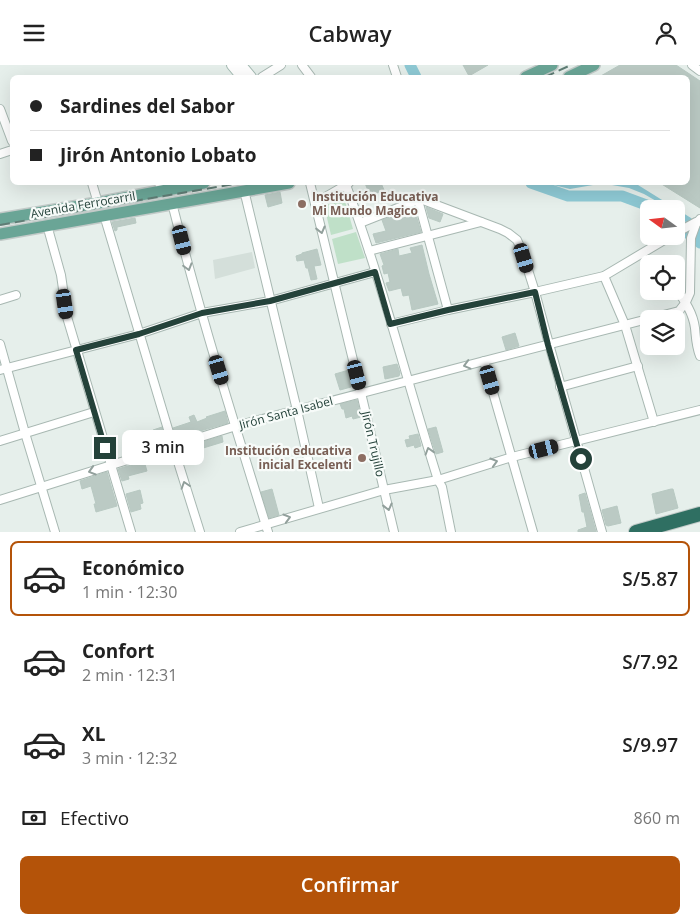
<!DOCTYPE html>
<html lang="es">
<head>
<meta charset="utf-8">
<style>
  :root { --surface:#fff; --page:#f6f6f6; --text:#222; --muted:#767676; --line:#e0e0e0; --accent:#b45309 }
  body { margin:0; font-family:"Open Sans",sans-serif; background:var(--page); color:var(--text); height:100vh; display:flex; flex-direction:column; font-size:19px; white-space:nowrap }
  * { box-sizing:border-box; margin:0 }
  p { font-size:16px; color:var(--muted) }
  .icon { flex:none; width:28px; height:28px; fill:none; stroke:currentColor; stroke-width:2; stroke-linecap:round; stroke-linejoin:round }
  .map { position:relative; height:467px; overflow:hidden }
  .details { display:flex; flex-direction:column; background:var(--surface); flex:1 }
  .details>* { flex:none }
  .banner { position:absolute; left:10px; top:10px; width:680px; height:110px; border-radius:8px; box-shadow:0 5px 20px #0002; display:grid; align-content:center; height:110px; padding:0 20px; background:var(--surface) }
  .needle { width:32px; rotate:285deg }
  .buttons { position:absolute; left:640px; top:135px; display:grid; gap:10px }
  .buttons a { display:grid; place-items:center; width:45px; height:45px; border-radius:8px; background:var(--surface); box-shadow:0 5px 20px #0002; font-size:25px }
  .end { position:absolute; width:22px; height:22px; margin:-11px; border:6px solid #24423a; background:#fff; box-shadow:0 0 0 2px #fff }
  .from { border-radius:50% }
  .bubble { position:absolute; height:35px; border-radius:8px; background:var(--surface); box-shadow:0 5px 20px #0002; font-size:16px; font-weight:600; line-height:35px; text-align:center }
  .car { position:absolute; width:15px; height:30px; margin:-15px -8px; border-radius:6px; box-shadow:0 0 4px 1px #0007; background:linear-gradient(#222 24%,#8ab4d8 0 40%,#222 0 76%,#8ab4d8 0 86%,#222 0) }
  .banner b { display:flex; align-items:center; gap:18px; height:48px; font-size:19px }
  .banner b+b { border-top:1px solid var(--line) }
  .banner i { width:12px; height:12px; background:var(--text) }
  ul { padding:9px 0 0; list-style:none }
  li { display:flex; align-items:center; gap:15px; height:75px; margin:0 10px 8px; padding:0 10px; border:2px solid transparent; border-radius:8px }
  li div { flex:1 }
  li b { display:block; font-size:19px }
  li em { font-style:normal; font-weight:600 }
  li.active { border-color:var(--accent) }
  li>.icon { width:45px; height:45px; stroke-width:1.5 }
  .pay { display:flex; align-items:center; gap:12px; height:55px; padding:0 20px; font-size:19px }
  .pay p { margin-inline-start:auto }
  .button { display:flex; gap:10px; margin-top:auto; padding:10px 20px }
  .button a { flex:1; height:58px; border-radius:8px; background:var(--accent); color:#fff; font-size:20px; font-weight:600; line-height:58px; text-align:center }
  header { display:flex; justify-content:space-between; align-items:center; height:65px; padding:0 20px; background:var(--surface); font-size:22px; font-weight:600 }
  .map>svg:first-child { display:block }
  .built { fill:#d4dfda }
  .green { fill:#bfe0c8 }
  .water { fill:#8ec9d4 }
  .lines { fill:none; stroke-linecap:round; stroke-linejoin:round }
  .river { stroke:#8ec9d4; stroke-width:11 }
  .building { fill:#bbcac4; stroke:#b8c9c2 }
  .street-casing { stroke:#a8b8b2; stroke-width:10 }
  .secondary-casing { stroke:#a4bbb3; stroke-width:12 }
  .primary-casing { stroke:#c2cac8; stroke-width:14 }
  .highway-casing { stroke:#c2cac8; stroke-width:16 }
  .street { stroke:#fff; stroke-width:8 }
  .secondary { stroke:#fff; stroke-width:10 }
  .primary { stroke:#6aa596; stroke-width:11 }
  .highway { stroke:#2f6f62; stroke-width:14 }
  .rail { stroke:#5f7d75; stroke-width:2; stroke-dasharray:10 5; stroke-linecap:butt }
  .oneway { stroke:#92a09c }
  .route { stroke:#24423a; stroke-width:6 }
  .education-dot { fill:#8d6e63; stroke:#f7fbf9; stroke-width:2 }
  .labels { text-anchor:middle; stroke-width:4.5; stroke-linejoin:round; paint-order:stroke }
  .education-label { font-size:12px; font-weight:bold; fill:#785e54; stroke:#f7fbf9; text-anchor:start }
  .street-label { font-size:12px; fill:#24423a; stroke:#f7fbf9 }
</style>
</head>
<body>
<header><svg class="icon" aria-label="menu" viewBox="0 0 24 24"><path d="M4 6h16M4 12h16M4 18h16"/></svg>Cabway<svg class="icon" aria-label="person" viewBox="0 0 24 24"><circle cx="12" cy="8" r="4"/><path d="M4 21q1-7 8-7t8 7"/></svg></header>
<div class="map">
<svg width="700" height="467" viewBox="0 0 700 467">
  <rect width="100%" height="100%" fill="#e6efeb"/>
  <!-- built -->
  <polygon class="built" points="252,187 255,203 215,214 213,195"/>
  <!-- green -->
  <g class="green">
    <polygon points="345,136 353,164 331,170 324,140"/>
    <polygon points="356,167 365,193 338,199 332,174"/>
  </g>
  <!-- water -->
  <polygon class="water" points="545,118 626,118 638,120 691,153 700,163 700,172 687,158 676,149 676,144 670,144 644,129 629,123 612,120 593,120 570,124"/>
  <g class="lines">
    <!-- river -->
    <g class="river">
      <polyline points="410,0 416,12"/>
      <polyline points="531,118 568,131 622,131 657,144"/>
      <polyline points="676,159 700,178"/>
    </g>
  </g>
  <!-- building -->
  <g class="building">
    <polygon points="463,0 488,0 469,11"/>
    <polygon points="620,0 676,0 700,16 700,143 660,118 688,118 688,12 599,12"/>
    <polygon points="365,118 381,118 384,125 370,131"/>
    <polygon points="280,127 282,138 268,142 265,130"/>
    <polygon points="426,142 443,149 440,157 429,153"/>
    <polygon points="414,143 421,167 376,178 373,169 386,166 382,155"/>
    <polygon points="135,153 136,158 117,162 117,165 115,166 112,157"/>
    <polygon points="422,180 429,209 438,239 412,245 409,230 403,231 401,223 389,226 386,218 390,217 388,208 384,209 382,201 384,200 380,189 398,184 399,191 412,188 410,183"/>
    <polygon points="317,184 321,200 314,201 317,214 311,215 308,203 306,203 304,195 297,196 296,191 302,189 302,188"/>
    <polygon points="515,268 519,281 506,285 502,272"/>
    <polygon points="397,299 400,308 399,311 385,314 383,302"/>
    <polygon points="349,305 352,319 351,322 340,325 335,309"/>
    <polygon points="357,335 361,352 353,354 352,351 346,353 344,344 342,344 340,339"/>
    <polygon points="225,346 228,358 179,372 176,371 173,363 191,357 189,352 194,350 197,357 207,353 206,352"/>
    <polygon points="162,362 166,376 165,377 158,380 157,378 148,381 145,372 154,369 153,365"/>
    <polygon points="436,362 443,387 436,389 428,364"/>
    <polygon points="418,369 421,381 415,383 414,380 407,382 405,375 410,374 409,371"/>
    <polygon points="222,371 223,377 190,387 193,395 184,398 180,384"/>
    <polygon points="144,396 147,406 128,411 129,414 122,416 118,404"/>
    <polygon points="107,407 117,441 96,447 94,439 96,439 91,421 82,424 80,416"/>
    <polygon points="272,424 279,450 269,453 261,427"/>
    <polygon points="671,424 673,424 678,443 656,449 652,429"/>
    <polygon points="140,425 143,438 140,439 141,444 131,447 126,429"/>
    <polygon points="585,428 590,445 596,467 578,467 578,465 587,462 584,447 582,447 579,430"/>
    <polygon points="617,441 621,458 608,461 606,460 602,445"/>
  </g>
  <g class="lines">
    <!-- street casing -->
    <g class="street-casing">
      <g id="street">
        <polyline points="302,0 311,12"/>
        <polyline points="393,0 397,12"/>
        <polyline points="692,0 700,6"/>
        <polyline points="262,12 281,0"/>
        <polyline points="0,44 12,76"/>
        <polyline points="0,89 12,85"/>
        <polyline points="92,118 98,138"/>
        <polyline points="159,118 162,125"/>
        <polyline points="310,118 361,328 394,467"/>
        <path d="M346,120C382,216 407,317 438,415L442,422L451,467"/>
        <polyline points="244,125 297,345 319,443"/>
        <polyline points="418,135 448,245"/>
        <path d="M172,138C200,249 234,358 268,467"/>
        <polyline points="315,138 346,120 349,118"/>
        <polyline points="104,150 173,381 200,467"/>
        <polyline points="360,158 418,135 423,135 500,164 508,168 517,175 522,186 535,227 549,279 602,467"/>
        <polyline points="47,160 61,210 67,252 131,467"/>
        <polyline points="676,168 696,157"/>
        <polyline points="369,186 481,157"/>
        <polyline points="604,211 625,260 654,357"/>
        <path d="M676,224C685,236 693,248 695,263C696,273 696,281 700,291"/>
        <polyline points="0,235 16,230"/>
        <polyline points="391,259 448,245 535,227 604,211 671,171"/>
        <polyline points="0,279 25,368 55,467"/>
        <polyline points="484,296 533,467"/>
        <polyline points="0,305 139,269 202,248 270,236 375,207"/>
        <polyline points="560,322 638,301"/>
        <polyline points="0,376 94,347"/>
        <polyline points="0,435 236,361 484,296 679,246 686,237 690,228 691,173 696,159 700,154"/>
        <polyline points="240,467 384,425 438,415 512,392 700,345"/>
      </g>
    </g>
    <!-- secondary casing -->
    <g class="secondary-casing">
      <g id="secondary">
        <polyline points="232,0 242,12"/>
        <polyline points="241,0 251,12"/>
      </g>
    </g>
    <!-- primary casing -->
    <g class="primary-casing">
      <g id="primary">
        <polyline points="526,12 552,0"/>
        <polyline points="569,12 594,0"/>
        <polyline points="0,154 98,138 204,118"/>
        <polyline points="0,169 289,118"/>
      </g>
    </g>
    <!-- highway casing -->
    <g class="highway-casing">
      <polyline id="highway" points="636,467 700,449"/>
    </g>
    <!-- street -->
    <use href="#street" class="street"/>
    <!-- secondary -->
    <use href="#secondary" class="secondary"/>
    <!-- primary -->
    <use href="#primary" class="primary"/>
    <!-- highway -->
    <use href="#highway" class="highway"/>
    <!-- rail -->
    <g class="rail">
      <polyline points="545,12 571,0"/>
      <polyline points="0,160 146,134 241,118"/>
    </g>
  </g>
  <!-- one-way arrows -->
  <defs><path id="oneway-chevron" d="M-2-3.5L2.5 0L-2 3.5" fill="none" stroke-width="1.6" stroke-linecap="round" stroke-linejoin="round" transform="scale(1.25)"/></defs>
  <g class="oneway">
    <use href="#oneway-chevron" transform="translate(321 165) rotate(76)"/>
    <use href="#oneway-chevron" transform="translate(188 202) rotate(74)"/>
    <use href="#oneway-chevron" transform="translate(467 300) rotate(165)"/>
    <use href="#oneway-chevron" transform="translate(429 386) rotate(-107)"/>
    <use href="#oneway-chevron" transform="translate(494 397) rotate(-17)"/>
    <use href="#oneway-chevron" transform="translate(92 406) rotate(163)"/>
    <use href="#oneway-chevron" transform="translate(185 420) rotate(-108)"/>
    <use href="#oneway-chevron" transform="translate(388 442) rotate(76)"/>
    <use href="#oneway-chevron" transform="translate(287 453) rotate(-16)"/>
  </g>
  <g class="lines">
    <!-- route -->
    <polyline class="route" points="105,383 76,285 139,269 202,248 270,236 375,207 390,259 448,245 535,227 548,280 581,394"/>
  </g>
  <!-- markers -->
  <g class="education-dot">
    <circle cx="302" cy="139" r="5"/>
    <circle cx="362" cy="393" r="5"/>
  </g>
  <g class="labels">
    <!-- education labels -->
    <g class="education-label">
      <text x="312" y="136">Institución Educativa<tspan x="312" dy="14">Mi Mundo Magico</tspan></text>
      <text x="352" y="390" text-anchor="end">Institución educativa<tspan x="352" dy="14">inicial Excelenti</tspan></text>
    </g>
    <!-- street labels -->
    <g class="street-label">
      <text transform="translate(83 140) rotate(-10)" y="4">Avenida Ferrocarril</text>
      <text transform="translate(286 348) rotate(-15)" y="4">Jirón Santa Isabel</text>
      <text transform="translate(373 379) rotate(77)" y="4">Jirón Trujillo</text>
    </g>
  </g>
</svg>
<div class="buttons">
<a><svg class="needle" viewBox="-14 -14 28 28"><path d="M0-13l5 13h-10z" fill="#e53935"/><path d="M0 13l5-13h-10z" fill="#767676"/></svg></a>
<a><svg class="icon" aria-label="locate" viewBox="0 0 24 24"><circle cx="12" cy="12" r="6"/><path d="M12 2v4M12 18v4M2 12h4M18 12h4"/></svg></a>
<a><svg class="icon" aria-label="layers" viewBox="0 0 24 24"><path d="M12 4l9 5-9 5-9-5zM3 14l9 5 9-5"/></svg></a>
</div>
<i class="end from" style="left:581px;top:394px"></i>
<i class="end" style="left:105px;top:383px"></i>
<div class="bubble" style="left:122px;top:365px;width:82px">3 min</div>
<i class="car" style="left:182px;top:175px;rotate:166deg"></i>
<i class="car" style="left:524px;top:193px;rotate:163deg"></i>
<i class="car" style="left:65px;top:239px;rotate:172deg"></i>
<i class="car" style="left:219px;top:305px;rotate:163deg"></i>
<i class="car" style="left:357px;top:310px;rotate:166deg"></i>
<i class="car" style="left:490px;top:315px;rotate:164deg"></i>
<i class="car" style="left:544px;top:384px;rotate:76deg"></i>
<div class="banner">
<b><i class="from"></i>Sardines del Sabor</b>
<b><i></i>Jirón Antonio Lobato</b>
</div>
</div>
<section class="details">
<ul>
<li class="active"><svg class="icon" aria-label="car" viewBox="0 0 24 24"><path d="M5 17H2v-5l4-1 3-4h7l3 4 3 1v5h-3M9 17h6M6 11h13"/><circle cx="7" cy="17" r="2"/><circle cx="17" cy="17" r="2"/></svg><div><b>Económico</b><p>1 min · 12:30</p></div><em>S/5.87</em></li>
<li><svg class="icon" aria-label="car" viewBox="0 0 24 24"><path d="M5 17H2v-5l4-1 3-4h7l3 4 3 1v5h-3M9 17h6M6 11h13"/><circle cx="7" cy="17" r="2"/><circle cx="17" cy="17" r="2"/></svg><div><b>Confort</b><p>2 min · 12:31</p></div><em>S/7.92</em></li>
<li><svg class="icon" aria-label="car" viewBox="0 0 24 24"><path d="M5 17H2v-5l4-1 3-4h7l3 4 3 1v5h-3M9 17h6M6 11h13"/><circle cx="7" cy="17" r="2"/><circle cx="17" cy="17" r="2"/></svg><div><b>XL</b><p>3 min · 12:32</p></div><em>S/9.97</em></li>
</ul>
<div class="pay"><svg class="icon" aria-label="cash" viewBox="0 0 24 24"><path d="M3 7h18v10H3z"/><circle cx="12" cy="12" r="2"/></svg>Efectivo<p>860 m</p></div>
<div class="button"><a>Confirmar</a></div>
</section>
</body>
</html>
